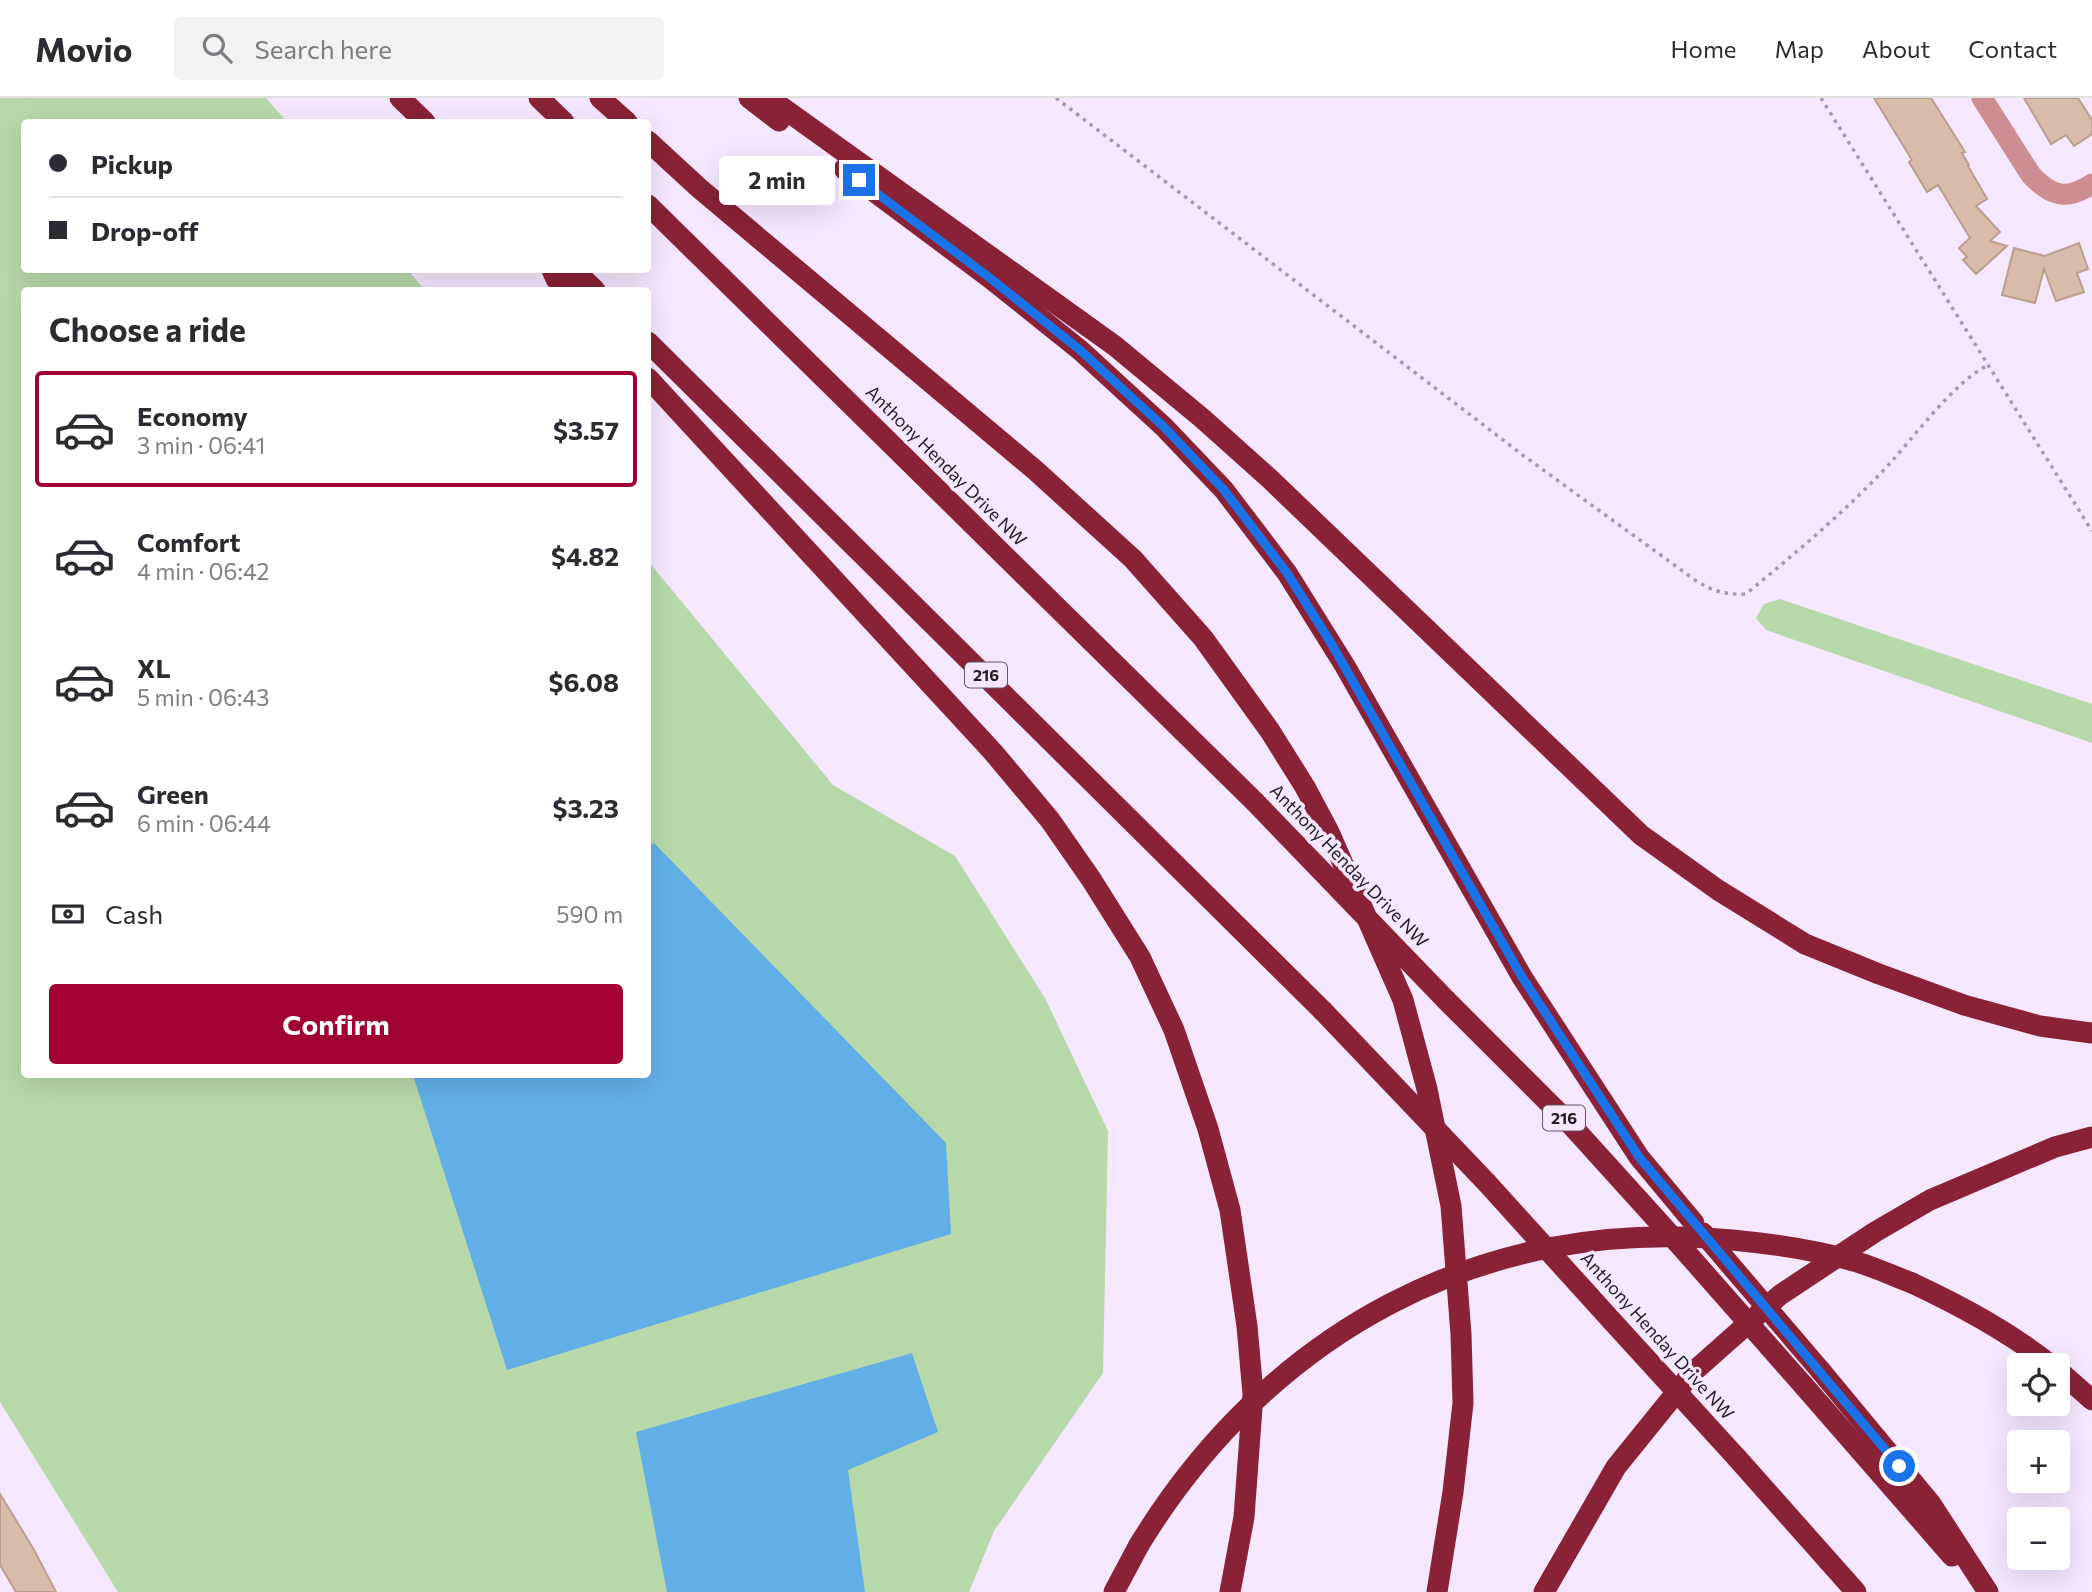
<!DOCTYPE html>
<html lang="en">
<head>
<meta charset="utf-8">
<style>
  :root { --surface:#fff; --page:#f2f2f3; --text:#2b2b33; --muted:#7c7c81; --line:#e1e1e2; --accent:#a20232 }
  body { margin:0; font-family:Commissioner,sans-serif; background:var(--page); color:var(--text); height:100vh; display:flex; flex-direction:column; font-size:26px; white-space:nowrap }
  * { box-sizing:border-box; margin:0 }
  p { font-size:23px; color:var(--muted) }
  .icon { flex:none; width:38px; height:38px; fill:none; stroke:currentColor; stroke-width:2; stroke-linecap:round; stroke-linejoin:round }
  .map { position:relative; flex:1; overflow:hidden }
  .details { position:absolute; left:21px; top:189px; width:630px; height:791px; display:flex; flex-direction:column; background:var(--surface); border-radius:7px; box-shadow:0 7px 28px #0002 }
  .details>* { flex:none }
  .top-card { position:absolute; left:21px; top:21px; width:630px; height:154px; border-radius:7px; box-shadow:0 7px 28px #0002; display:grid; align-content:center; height:154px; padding:0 28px; background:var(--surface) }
  .tools { position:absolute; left:2007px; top:1255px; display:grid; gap:14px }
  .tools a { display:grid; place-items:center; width:63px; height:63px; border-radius:7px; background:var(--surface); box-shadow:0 7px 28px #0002; font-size:35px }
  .end { position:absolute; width:32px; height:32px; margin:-16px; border:9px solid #1a73e8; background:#fff; box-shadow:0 0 0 4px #fff }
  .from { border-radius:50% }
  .bubble { position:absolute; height:49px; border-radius:7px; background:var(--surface); box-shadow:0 7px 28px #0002; font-size:23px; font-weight:700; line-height:49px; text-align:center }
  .top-card b { display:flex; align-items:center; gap:24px; height:66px; font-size:26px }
  .top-card b+b { border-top:2px solid var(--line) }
  .top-card i { width:18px; height:18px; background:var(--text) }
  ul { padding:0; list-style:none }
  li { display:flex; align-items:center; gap:21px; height:116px; margin:0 14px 10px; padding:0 14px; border:4px solid transparent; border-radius:7px }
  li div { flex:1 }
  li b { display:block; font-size:26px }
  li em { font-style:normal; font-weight:700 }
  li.on { border-color:var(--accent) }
  li>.icon { width:63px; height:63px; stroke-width:1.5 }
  h2 { padding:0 28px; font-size:32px; line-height:84px }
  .pay { display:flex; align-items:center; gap:18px; height:77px; padding:0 28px; font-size:26px }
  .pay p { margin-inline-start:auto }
  .action { display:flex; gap:14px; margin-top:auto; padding:14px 28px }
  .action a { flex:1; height:80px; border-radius:7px; background:var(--accent); color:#fff; font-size:28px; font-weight:700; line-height:80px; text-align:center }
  header { display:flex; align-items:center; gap:42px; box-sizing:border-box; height:98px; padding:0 35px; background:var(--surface); border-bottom:2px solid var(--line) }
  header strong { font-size:33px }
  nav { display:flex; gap:38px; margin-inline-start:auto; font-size:24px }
  .search { width:490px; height:63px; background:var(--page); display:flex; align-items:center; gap:18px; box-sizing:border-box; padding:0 24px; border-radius:7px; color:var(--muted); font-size:26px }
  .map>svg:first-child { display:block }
  .green { fill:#b7d9a9 }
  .water { fill:#62afe8 }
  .building { fill:#d9bbaa; stroke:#bb9e8d; stroke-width:2 }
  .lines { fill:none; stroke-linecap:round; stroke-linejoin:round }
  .path { stroke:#a49aac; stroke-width:3.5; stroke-dasharray:3.5 5; stroke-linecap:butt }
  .minor { stroke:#cd8e93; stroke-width:21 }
  .highway { stroke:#892236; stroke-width:21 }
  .highway-bridge { stroke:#892236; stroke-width:21 }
  .route { stroke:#1a73e8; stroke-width:9 }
  .labels { text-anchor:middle; stroke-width:7; stroke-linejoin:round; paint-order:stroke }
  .shield { fill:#f4e7fe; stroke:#615967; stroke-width:2 }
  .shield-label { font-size:16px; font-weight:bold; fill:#221c26 }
  .street-label { font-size:18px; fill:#221c26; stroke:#f4e7fe }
</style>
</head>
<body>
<header>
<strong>Movio</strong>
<div class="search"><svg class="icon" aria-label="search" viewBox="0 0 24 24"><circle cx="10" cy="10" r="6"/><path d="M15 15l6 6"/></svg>Search here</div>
<nav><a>Home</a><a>Map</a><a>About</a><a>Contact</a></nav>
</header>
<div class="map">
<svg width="2092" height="1494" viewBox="0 0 2092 1494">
  <rect width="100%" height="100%" fill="#f4e7fe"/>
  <!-- green -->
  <g class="green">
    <polygon points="0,0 266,0 287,24 24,24 24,172 408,172 425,192 24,192 24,976 648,976 648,463 833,687 955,758 1045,900 1108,1033 1103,1275 994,1433 969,1494 118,1494 0,1304"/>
    <polygon points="1780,501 2092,606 2092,645 1766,532 1756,520 1764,506"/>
  </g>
  <!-- water -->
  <g class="water">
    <polygon points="654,745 946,1045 951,1136 507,1272 413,977 648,976 648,748"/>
    <polygon points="912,1255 938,1334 848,1372 865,1494 667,1494 636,1334"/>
  </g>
  <!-- building -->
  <g class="building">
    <polygon points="1874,0 1931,0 1965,54 1962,55 1969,67 1968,68 1987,101 1976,108 2000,134 1990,143 2007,148 1976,176 1963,162 1967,159 1959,150 1970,140 1938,87 1927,94 1909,64 1912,62"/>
    <polygon points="2024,0 2078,0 2092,22 2092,36 2074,48 2066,37 2051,46"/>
    <polygon points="2079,145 2088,171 2077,175 2084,194 2056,203 2044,171 2035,205 2002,197 2014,150 2045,158"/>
    <polygon points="0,1396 33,1450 56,1494 16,1494 0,1467"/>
  </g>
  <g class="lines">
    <!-- path -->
    <g class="path">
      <path d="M1056,0L1524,358L1695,482C1712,493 1725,497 1746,496C1793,457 1839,419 1882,374C1908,347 1955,282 1987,268"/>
      <polyline points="1821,0 2092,433"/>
    </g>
    <!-- minor -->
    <path class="minor" d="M1982,0L2031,77C2051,98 2066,103 2092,86"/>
    <!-- highway -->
    <g class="highway">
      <polyline points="400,0 425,24"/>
      <polyline points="539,0 564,24"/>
      <polyline points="600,0 627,24"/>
      <polyline points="749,0 779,23"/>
      <polyline points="769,0 1115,248 1203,321 1270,381 1641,737 1718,792 1805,846 1879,876 1964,907 2040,928 2092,935"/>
      <polyline points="648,43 699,90 1035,372 1133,461 1203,540 1270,633 1305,689 1329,734 1403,902 1427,991 1451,1108 1461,1236 1463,1305 1453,1394 1437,1494"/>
      <polyline points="844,71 990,180 1080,252 1164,329 1224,392 1287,475 1345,568 1522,879 1639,1059 1694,1125"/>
      <polyline points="648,107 1255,704"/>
      <polyline points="552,172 556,181 567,192"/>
      <polyline points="574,172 595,192"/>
      <polyline points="648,244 1323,913"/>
      <polyline points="648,280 993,654 1050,722 1091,781 1140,859 1174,932 1208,1031 1230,1112 1247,1228 1253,1296 1244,1419 1230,1494"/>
      <polyline points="1446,902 1572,1028 1677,1144"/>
      <polyline points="1487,1085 1612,1223"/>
      <path d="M1912,1185C1961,1208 2008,1233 2051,1267"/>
      <polyline points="1820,1272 1931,1406 1988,1494"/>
      <polyline points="2058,1272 2092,1302"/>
      <polyline points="1804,1288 1952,1458"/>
      <polyline points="1737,1360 1856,1494"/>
      <polyline points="1114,1494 1139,1447"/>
      <polyline points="1544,1494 1616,1369 1692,1275 1780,1197 1875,1134 1930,1102 2055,1049 2092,1039"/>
    </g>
    <!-- highway-bridge -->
    <g class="highway-bridge">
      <polyline points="1255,704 1446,902"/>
      <polyline points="1323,913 1487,1085"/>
      <polyline points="1703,1135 1820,1272"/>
      <polyline points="1677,1144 1804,1288"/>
      <polyline points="1612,1223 1737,1360"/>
      <path d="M1139,1447C1268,1235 1483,1117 1732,1142C1774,1146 1817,1152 1857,1164C1876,1170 1894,1178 1912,1185"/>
    </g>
  </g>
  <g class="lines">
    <!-- route -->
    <polyline class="route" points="859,82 990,180 1080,252 1164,329 1224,392 1287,475 1331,545 1522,879 1639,1059 1899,1368"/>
  </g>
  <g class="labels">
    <!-- shield labels -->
    <g class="shield">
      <rect x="965" y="564.5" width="42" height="25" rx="5"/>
      <rect x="1543" y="1007.5" width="42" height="25" rx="5"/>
    </g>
    <g class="shield-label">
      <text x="986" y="583">216</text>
      <text x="1564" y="1026">216</text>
    </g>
    <!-- street labels -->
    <g class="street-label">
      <text transform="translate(946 368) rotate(45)" y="6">Anthony Henday Drive NW</text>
      <text transform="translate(1349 768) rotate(46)" y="6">Anthony Henday Drive NW</text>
      <text transform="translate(1657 1238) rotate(48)" y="6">Anthony Henday Drive NW</text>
    </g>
  </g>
</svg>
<div class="tools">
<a><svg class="icon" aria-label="locate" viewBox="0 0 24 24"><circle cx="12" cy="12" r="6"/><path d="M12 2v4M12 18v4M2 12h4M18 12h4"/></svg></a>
<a>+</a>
<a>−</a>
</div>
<i class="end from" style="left:1899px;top:1368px"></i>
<i class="end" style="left:859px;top:82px"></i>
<div class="bubble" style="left:719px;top:58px;width:116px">2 min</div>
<div class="top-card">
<b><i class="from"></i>Pickup</b>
<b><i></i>Drop-off</b>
</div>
<section class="details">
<h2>Choose a ride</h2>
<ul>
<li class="on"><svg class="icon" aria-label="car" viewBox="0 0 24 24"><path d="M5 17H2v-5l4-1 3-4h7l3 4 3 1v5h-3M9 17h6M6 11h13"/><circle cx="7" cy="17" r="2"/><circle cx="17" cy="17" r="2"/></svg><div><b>Economy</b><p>3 min · 06:41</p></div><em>$3.57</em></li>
<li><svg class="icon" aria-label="car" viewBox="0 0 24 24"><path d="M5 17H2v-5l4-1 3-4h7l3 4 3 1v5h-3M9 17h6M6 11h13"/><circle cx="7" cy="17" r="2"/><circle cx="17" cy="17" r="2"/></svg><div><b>Comfort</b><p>4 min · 06:42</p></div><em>$4.82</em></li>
<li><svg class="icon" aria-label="car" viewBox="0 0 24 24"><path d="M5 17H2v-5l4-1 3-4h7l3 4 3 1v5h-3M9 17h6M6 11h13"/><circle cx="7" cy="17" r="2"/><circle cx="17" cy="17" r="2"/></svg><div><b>XL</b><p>5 min · 06:43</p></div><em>$6.08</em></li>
<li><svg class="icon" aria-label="car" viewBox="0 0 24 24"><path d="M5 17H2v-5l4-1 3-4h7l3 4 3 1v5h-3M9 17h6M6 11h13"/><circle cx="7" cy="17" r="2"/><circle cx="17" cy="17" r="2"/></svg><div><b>Green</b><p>6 min · 06:44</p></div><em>$3.23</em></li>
</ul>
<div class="pay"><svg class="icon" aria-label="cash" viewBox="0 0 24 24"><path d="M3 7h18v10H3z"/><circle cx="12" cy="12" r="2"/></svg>Cash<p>590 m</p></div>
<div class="action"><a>Confirm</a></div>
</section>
</div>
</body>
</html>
